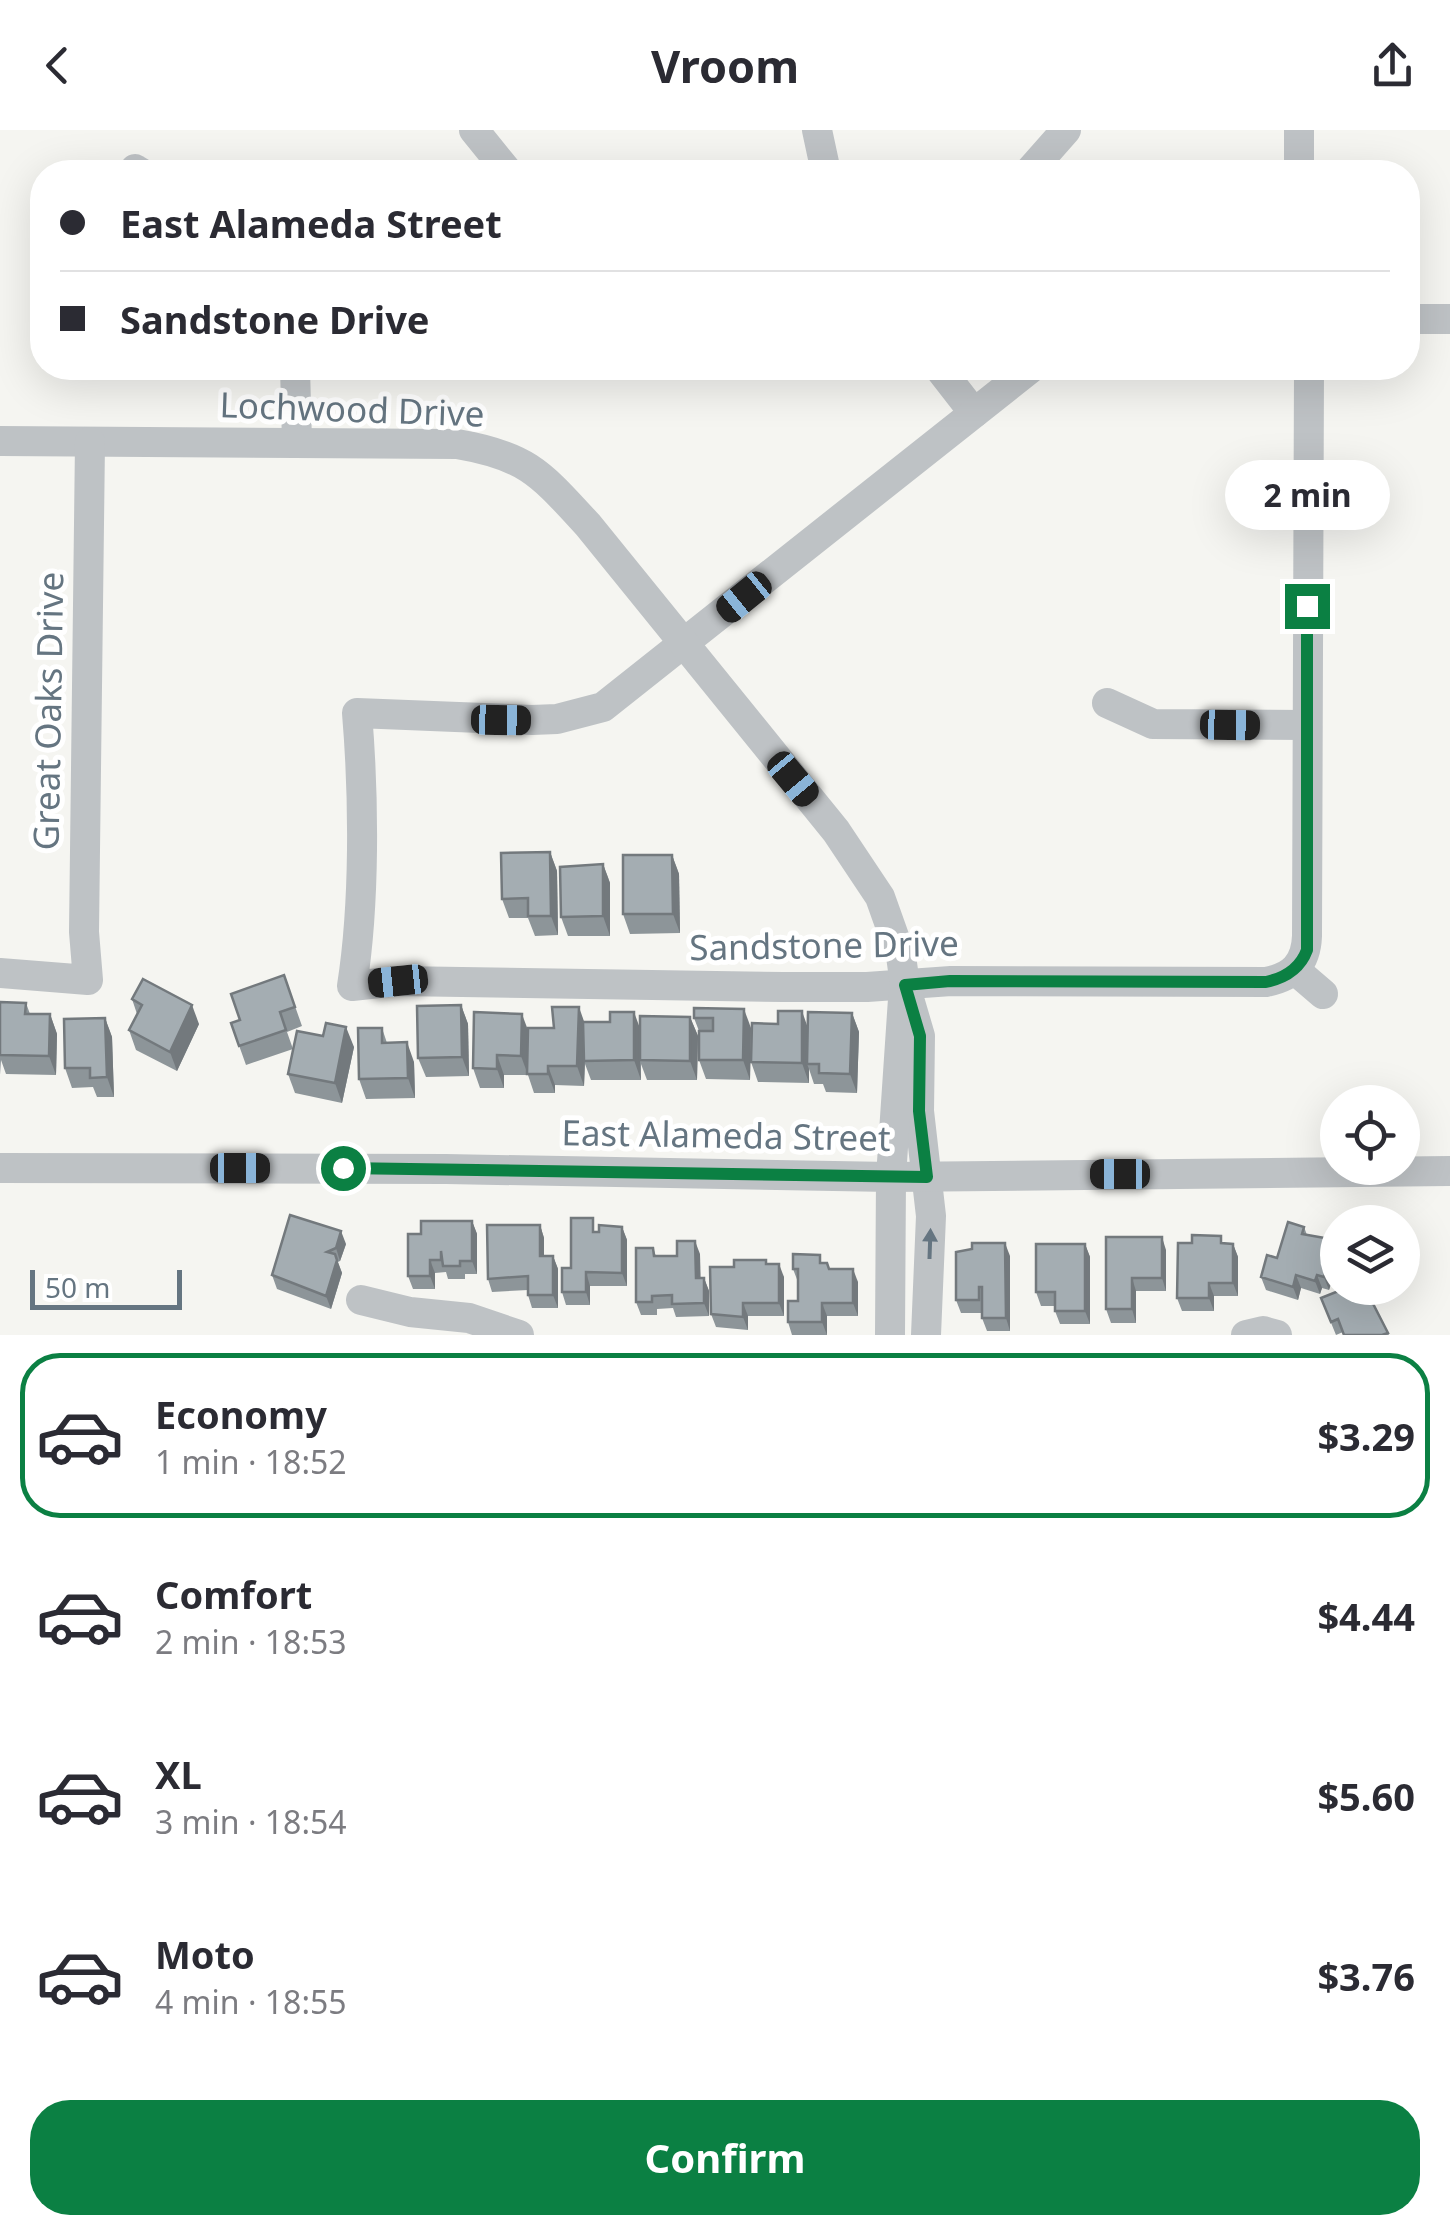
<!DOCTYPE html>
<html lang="en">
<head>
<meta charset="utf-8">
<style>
  :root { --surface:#fff; --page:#f2f2f3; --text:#2b2b33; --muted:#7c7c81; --line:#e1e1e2; --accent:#0b8043 }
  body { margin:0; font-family:"Noto Sans",sans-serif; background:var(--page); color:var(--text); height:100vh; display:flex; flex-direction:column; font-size:38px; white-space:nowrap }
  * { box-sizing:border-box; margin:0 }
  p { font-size:32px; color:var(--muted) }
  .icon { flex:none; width:55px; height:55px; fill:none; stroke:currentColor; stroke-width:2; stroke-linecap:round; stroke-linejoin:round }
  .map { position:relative; height:1205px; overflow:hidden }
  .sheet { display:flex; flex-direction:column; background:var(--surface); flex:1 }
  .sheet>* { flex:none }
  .hud { position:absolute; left:30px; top:30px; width:1390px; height:220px; border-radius:40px; box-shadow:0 10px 40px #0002; display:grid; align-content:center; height:220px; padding:0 30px; background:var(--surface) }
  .tools { position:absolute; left:1320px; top:955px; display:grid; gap:20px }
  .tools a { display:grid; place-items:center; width:100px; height:100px; border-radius:50%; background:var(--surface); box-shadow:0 10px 40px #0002; font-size:50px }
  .scale { position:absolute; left:30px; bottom:25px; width:152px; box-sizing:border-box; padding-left:10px; border:5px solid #657581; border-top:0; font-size:28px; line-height:35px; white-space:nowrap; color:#657581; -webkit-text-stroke:8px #fff; paint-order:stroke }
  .end { position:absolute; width:45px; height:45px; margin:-22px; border:12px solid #0b8043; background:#fff; box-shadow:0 0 0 5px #fff }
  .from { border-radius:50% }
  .bubble { position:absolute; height:70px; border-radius:35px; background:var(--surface); box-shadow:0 10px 40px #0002; font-size:32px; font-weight:700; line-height:70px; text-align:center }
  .car { position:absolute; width:30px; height:60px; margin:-30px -15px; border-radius:12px; box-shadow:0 0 8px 2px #0007; background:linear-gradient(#222 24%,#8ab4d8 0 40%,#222 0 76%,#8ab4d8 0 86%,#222 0) }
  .hud b { display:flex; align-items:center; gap:35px; height:95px; font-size:38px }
  .hud b+b { border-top:2px solid var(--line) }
  .hud i { width:25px; height:25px; background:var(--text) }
  ul { padding:18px 0 0; list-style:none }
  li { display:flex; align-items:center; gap:30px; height:165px; margin:0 20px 15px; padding:0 10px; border:5px solid transparent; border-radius:40px }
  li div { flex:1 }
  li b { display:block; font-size:38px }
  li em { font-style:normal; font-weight:700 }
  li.on { border-color:var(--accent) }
  li>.icon { width:90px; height:90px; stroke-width:1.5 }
  .action { display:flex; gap:20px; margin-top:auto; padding:20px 30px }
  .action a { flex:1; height:115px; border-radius:40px; background:var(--accent); color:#fff; font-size:40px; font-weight:700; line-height:115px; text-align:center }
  header { display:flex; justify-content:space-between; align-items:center; height:130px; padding:0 30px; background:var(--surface); font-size:45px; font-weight:700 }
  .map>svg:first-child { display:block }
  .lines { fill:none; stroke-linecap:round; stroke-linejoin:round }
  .minor { stroke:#bec2c5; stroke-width:30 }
  .wall { fill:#8d9599 }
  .shaded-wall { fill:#73797d }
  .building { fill:#a4adb2; stroke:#73797d; stroke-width:2.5 }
  .oneway { fill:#657581 }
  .route { stroke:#0b8043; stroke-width:12 }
  .labels { text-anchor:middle; stroke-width:10; stroke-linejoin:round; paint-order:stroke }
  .street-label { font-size:35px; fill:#657581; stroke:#fff }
</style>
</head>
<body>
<header><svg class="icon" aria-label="back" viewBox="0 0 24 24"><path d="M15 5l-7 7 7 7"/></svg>Vroom<svg class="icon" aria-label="share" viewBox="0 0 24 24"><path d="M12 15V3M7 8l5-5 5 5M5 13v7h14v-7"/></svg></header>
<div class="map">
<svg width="1450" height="1205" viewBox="0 0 1450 1205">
  <rect width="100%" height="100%" fill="#f5f5f1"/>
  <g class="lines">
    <!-- minor -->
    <g class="minor">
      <polyline points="474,0 508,42"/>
      <polyline points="817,0 826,42"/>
      <polyline points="1299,0 1299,31"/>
      <polyline points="135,39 140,42"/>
      <polyline points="1029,42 1066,0"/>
      <polyline points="1408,189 1450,189"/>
      <polyline points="295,238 297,312"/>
      <polyline points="939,238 974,283"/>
      <path d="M1031,238L603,577L557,589L532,590L357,583C364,667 365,773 352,856L398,851L783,857H867L951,851L1266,852C1292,847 1306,834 1307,806L1309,238"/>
      <path d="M0,311L457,314C528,326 541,344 588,395L836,701L880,767L901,826L905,855L920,906L919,981L931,1086L926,1205"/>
      <polyline points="1107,573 1153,594 1306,595"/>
      <polyline points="1295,840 1323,864"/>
      <polyline points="0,843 88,850 84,802 90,312"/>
      <polyline points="0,1038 446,1039 891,1047 1450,1041"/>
      <polyline points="361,1170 410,1182 469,1188 519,1205"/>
      <polyline points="890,1205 891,1047 903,869"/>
      <polyline points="1246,1205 1263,1201 1277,1205"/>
    </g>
  </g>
  <!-- wall -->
  <g class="wall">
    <polygon points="550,722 557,741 558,805 535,806 528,788 509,788 502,769"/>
    <polygon points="672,725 679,744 680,803 630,804 623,784"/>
    <polygon points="603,734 610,753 610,806 568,806 561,787"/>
    <polygon points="284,845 302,896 287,902 293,919 246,935 231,893 240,890"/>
    <polygon points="132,869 199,894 177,941 136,920 129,900 137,884"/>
    <polygon points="0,872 26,873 30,884 50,884 57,904 56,945 6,944 1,930 0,945"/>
    <polygon points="461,875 468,894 469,946 426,947 418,928"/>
    <polygon points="694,878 751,898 750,950 706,949 699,930 699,901 694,888"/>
    <polygon points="852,883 859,902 857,963 826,962 823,954 814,954 809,939 809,953 758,952 751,932 808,897"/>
    <polygon points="690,887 698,906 697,950 647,950 641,934 641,950 591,950 585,934 584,956 555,955 555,963 534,963 528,945 504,945 504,958 480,958 473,938 528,900 554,898 585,892 640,900"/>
    <polygon points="105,888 112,907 114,967 97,967 93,957 72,958 65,938"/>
    <polygon points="382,898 387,913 414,932 415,968 366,969 359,949"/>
    <polygon points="323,906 354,917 342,973 295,963 288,944"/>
    <polygon points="472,1091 477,1104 477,1144 465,1144 465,1149 448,1149 446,1142 435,1143 435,1159 413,1159 408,1146 421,1104"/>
    <polygon points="540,1095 544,1108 544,1126 553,1126 558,1139 558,1178 532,1178 528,1165 528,1160 492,1162 488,1149"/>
    <polygon points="622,1097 627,1110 627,1156 590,1156 590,1175 566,1175 562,1162 571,1138 598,1102"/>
    <polygon points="1304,1097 1307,1105 1338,1116 1338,1132 1329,1160 1322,1158 1320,1164 1301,1158 1298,1170 1266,1160 1261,1147"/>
    <polygon points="1106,1107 1166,1120 1166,1161 1136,1161 1136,1193 1111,1193 1106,1179"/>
    <polygon points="1224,1113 1233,1114 1238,1127 1238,1166 1214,1166 1214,1181 1182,1181 1177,1168"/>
    <polygon points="346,1114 340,1131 338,1132 342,1143 331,1179 277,1159 272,1145"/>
    <polygon points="1085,1114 1090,1127 1090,1194 1060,1194 1055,1181 1055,1176 1041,1176 1036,1162"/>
    <polygon points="653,1118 656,1126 700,1124 700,1148 704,1148 709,1161 709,1186 676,1187 673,1178 657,1179 657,1185 641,1185 636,1172"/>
    <polygon points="1010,1126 1010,1201 987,1201 982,1188 982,1183 961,1183 956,1170"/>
    <polygon points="766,1130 767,1134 784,1147 784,1186 748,1186 748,1200 716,1197 711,1184 734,1137"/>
    <polygon points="823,1133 829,1139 858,1152 858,1186 827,1186 827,1205 792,1205 788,1192 798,1171 798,1152 793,1139"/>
    <polygon points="1365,1158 1389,1205 1344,1205 1343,1202 1336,1205 1321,1168"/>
  </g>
  <!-- shaded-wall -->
  <g class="shaded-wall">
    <polygon points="550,722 557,741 558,805 551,786"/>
    <polygon points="672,725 679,744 680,803 673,784"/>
    <polygon points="603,734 610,753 610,806 603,786"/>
    <polygon points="192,875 199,894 177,941 170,922"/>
    <polygon points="461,875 468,894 469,946 462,927"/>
    <polygon points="579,877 586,897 584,956 577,936"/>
    <polygon points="744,879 751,898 750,950 743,930"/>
    <polygon points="802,881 809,901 807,934 809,939 809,953 802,933"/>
    <polygon points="634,882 641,901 640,930 641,950 634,930"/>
    <polygon points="852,883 859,902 857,963 850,944"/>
    <polygon points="50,884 57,904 56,945 49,926"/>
    <polygon points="522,884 529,903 528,945 521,926"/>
    <polygon points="690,887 698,906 697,950 690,931"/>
    <polygon points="105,888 112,907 114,967 107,947"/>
    <polygon points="346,897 354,917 342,973 335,953"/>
    <polygon points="407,912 414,932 415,968 408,948"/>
    <polygon points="497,925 504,945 504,958 497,939"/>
    <polygon points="548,936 555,955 555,963 548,944"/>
    <polygon points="472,1091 477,1104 477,1144 472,1131"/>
    <polygon points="540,1095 544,1108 544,1139 540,1126"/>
    <polygon points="622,1097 627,1110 627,1156 622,1143"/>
    <polygon points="341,1101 346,1114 340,1131 336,1118"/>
    <polygon points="1162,1107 1166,1120 1166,1161 1162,1148"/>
    <polygon points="1336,1110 1338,1116 1338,1132 1329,1160 1324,1147"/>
    <polygon points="695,1111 700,1124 701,1161 696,1148"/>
    <polygon points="1005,1113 1010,1126 1010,1201 1006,1188"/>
    <polygon points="1085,1114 1090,1127 1090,1194 1085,1181"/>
    <polygon points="1233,1114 1238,1127 1238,1166 1233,1153"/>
    <polygon points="553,1126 558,1139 558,1178 553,1165"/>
    <polygon points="337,1130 342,1143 331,1179 326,1166"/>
    <polygon points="430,1130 435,1143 435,1159 430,1146"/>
    <polygon points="779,1134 784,1147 784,1186 779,1173"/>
    <polygon points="853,1139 858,1152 858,1186 853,1173"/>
    <polygon points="586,1142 590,1156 590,1175 586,1162"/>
    <polygon points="1296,1145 1301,1158 1298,1170 1293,1157"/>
    <polygon points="1317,1145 1322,1158 1320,1164 1315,1151"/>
    <polygon points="704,1148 709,1161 709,1186 704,1173"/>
    <polygon points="1132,1148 1136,1161 1136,1193 1132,1179"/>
    <polygon points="1209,1153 1214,1166 1214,1181 1209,1168"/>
    <polygon points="743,1173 748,1186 748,1200 743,1187"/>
    <polygon points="822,1173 827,1186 827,1205 822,1192"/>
  </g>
  <!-- building -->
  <g class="building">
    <polygon points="550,722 551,786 528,786 528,768 502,769 501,723"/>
    <polygon points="623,725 672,725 673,784 623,784"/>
    <polygon points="603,734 603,786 561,787 560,737"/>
    <polygon points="284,845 295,877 280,882 286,900 239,916 231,893 240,890 231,864"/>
    <polygon points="143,849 192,875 170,922 129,900 142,875 132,869"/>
    <polygon points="0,872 26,873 25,884 50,884 49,926 0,925"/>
    <polygon points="461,875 462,927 418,928 417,876"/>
    <polygon points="552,877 579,877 577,936 548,936 548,944 527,944 528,898 554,898"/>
    <polygon points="694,878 744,879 743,930 699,930 699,901 713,901 713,888 694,888"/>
    <polygon points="778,881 802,881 802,933 751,932 752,893 778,894"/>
    <polygon points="474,882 522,884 521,926 497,925 497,939 473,938"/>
    <polygon points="610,882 634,882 634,930 584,931 583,892 610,892"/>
    <polygon points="808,882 852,883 850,944 819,943 819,934 807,934"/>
    <polygon points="640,886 690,887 690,931 640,930"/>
    <polygon points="105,888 107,947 90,948 90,938 65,938 64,889"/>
    <polygon points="326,893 346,897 335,953 288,944 297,901 323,906"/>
    <polygon points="358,898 382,898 382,913 407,912 408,948 359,949"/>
    <polygon points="290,1085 341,1101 336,1118 327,1122 335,1124 337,1130 326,1166 272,1145"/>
    <polygon points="571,1088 593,1088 593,1102 599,1102 599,1095 622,1097 622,1143 586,1142 586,1162 562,1162 562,1138 571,1138"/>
    <polygon points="421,1091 472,1091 472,1131 460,1131 460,1136 443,1136 441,1121 441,1130 430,1130 430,1146 408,1146 408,1104 421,1104"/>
    <polygon points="1288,1092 1304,1097 1302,1104 1336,1110 1324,1147 1317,1145 1315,1151 1296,1145 1293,1157 1261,1147 1267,1125 1277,1128"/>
    <polygon points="487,1095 540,1095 540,1126 553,1126 553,1165 528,1165 528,1146 488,1149"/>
    <polygon points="1192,1105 1221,1106 1221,1113 1233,1114 1233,1153 1209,1153 1209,1168 1177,1168 1178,1113 1192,1113"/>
    <polygon points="1106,1107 1162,1107 1162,1148 1132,1148 1132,1179 1106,1179"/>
    <polygon points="677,1111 695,1111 696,1148 704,1148 704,1173 672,1174 672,1165 652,1166 652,1172 636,1172 636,1118 653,1118 654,1126 677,1126"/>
    <polygon points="972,1113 1005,1113 1006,1188 982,1188 982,1157 979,1157 979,1170 956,1170 956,1122 972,1119"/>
    <polygon points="1036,1114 1085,1114 1085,1181 1055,1181 1055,1162 1036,1162"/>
    <polygon points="793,1124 820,1125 820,1133 827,1133 829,1139 853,1139 853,1173 822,1173 822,1192 788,1192 788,1171 798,1171 798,1139 793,1139"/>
    <polygon points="734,1130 766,1130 766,1134 779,1134 779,1173 743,1173 743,1187 711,1184 710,1137 734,1137"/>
    <polygon points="1346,1158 1365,1158 1388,1203 1382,1205 1344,1205 1338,1189 1331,1192 1321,1168"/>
  </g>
  <!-- one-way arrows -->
  <defs><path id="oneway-solid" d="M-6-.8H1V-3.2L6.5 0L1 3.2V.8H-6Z" transform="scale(2.5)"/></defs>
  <use class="oneway" href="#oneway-solid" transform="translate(930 1114) rotate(-88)"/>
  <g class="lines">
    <!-- route -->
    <path class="route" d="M343,1038L927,1047L919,981L920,906L905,855L950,851L1266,852C1285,848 1300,839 1307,820V476"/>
  </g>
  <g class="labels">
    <!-- street labels -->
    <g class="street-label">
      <text transform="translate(352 280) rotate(2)" y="12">Lochwood Drive</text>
      <text transform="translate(49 581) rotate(-89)" y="12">Great Oaks Drive</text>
      <text transform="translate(824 816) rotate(-1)" y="12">Sandstone Drive</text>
      <text transform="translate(726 1006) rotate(1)" y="12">East Alameda Street</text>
    </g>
  </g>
</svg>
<div class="tools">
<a><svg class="icon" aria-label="locate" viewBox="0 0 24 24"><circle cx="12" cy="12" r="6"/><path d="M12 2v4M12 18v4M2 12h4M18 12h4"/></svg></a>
<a><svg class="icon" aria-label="layers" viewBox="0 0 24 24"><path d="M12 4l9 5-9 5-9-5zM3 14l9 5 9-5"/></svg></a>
</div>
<div class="scale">50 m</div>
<i class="end from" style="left:343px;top:1038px"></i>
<i class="end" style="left:1307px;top:476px"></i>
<div class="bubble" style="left:1225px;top:330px;width:165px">2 min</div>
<i class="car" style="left:744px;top:467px;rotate:231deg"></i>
<i class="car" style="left:501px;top:590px;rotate:91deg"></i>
<i class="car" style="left:1230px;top:595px;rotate:91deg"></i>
<i class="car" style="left:793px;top:649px;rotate:140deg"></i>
<i class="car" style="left:398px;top:851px;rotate:264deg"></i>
<i class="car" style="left:240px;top:1038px;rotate:90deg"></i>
<i class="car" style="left:1120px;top:1044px;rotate:270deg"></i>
<div class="hud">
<b><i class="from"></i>East Alameda Street</b>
<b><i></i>Sandstone Drive</b>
</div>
</div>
<section class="sheet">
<ul>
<li class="on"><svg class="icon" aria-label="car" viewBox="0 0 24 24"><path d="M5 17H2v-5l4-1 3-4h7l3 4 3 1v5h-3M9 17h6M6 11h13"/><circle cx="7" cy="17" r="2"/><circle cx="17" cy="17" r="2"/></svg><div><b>Economy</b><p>1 min · 18:52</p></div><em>$3.29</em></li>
<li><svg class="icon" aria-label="car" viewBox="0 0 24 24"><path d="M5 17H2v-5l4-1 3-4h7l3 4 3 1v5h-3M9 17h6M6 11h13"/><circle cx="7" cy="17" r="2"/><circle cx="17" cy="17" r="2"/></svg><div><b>Comfort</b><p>2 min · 18:53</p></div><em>$4.44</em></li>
<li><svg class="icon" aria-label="car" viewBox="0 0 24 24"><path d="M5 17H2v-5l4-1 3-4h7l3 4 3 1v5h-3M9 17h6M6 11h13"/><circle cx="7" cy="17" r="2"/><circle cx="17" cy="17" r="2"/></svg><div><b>XL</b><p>3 min · 18:54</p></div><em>$5.60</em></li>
<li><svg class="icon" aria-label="car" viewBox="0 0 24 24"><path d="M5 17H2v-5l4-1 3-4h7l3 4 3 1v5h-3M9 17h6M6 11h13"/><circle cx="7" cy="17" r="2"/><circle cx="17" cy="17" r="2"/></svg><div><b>Moto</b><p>4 min · 18:55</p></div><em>$3.76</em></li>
</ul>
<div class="action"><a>Confirm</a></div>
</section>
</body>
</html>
